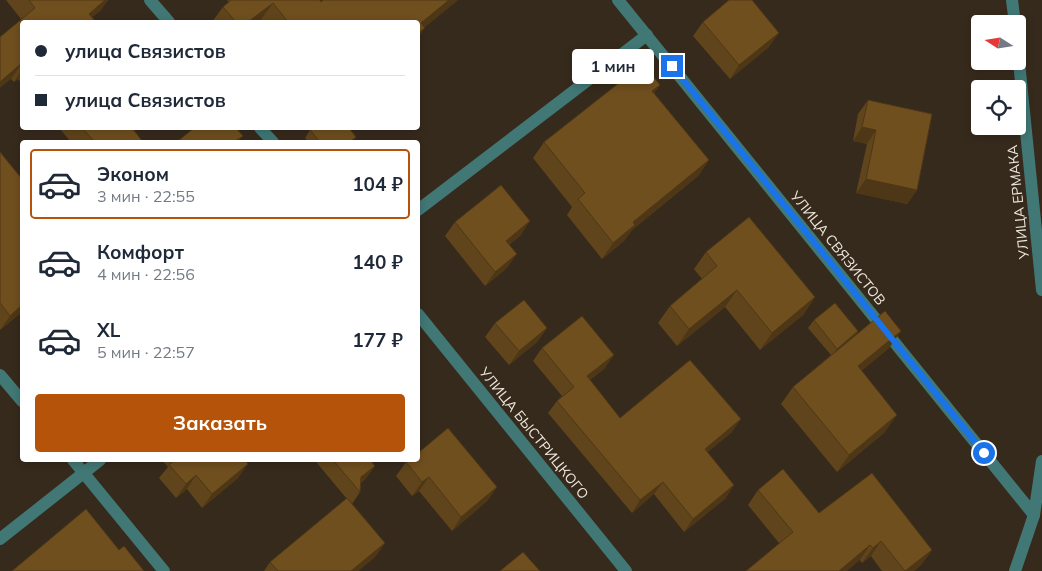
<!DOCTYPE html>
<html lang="ru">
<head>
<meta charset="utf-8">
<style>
  :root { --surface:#fff; --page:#f2f2f3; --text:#1f2937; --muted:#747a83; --line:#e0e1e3; --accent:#b45309 }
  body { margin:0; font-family:Mulish,sans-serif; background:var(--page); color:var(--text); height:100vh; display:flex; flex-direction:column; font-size:19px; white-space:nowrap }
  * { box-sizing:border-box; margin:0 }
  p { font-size:16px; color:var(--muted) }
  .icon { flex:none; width:28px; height:28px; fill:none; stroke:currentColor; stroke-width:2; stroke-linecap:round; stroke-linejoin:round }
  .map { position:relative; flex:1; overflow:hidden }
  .side { position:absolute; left:20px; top:140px; width:400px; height:322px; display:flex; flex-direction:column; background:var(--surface); border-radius:5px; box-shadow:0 2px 8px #0003 }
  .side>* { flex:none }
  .guide { position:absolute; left:20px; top:20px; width:400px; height:110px; border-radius:5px; box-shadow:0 2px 8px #0003; display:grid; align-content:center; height:110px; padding:0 15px; background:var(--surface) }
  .needle { width:32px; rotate:282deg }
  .tools { position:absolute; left:971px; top:15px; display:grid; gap:10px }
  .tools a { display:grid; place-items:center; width:55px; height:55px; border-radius:5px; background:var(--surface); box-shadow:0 2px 8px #0003; font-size:25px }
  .end { position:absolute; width:22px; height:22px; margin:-11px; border:6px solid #1a73e8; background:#fff; box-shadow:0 0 0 2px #fff }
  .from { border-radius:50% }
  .bubble { position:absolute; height:35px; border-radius:5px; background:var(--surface); box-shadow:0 2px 8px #0003; font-size:16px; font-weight:700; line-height:35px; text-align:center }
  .guide b { display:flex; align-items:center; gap:18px; height:48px; font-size:19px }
  .guide b+b { border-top:1px solid var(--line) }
  .guide i { width:12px; height:12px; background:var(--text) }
  ul { padding:9px 0 0; list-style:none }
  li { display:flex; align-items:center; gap:15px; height:70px; margin:0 10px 8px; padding:0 5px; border:2px solid transparent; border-radius:5px }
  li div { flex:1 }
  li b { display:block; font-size:19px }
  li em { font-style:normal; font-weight:700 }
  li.active { border-color:var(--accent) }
  li>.icon { width:45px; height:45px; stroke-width:1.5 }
  .action { display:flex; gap:10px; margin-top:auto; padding:10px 15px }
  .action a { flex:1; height:58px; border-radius:5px; background:var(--accent); color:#fff; font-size:20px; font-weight:700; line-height:58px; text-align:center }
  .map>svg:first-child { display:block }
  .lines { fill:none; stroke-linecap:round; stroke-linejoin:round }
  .minor { stroke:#417876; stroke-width:12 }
  .wall { fill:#60441b }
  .shaded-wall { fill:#4e3716 }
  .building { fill:#704f1f; stroke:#4e3716 }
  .route { stroke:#1a73e8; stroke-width:6 }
  .labels { text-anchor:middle; stroke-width:4; stroke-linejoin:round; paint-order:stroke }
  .street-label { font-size:14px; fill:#eee7dd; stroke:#362a1c }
</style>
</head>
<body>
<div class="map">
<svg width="1042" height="571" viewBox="0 0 1042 571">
  <rect width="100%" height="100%" fill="#362a1c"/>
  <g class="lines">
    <!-- minor -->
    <g class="minor">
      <polyline points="150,0 169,22"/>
      <polyline points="618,0 1034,515"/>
      <polyline points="1012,0 1015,24"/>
      <polyline points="1018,52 1042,290"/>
      <polyline points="260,128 273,142"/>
      <polyline points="418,210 647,35"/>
      <polyline points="418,314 626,571"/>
      <polyline points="0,375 22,401"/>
      <polyline points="73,460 164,571"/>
      <polyline points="0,539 100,460"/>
      <polyline points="1015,571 1034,515 1042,461"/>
    </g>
  </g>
  <!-- wall -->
  <g class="wall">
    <polygon points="6,0 108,0 100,11 92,17 22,22 22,84 18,79 14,82 11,79 21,19"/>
    <polygon points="227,0 320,0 321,2 323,0 458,0 424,27 418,38 418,22 262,22 260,21 258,22 212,22 223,7 229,2"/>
    <polygon points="703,22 769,47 730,79 693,36"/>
    <polygon points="660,85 654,93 709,160 698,176 632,230 624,241 602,259 567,215 572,207 533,158 544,142"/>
    <polygon points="868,100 917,190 907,204 856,193 867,144 853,141 858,114"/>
    <polygon points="59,128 132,128 143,142 71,142"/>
    <polygon points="310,130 353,142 309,142 305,138"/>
    <polygon points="0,152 22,179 22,312 0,330"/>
    <polygon points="455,222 521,235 509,245 507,268 485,286 445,236"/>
    <polygon points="706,252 815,297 803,315 760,350 725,307 677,346 658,323 670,306 702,279 694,269"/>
    <polygon points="814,320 858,331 855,336 901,331 889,348 861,371 885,432 837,472 781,404 793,387 831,355 808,328"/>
    <polygon points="495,323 547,328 537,342 509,365 485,337"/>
    <polygon points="542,348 605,368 590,380 620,418 732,432 707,452 726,498 684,532 654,494 632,513 548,413 557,401 562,396 533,361"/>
    <polygon points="162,460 245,460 238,478 202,508 187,489 176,498 159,478 168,467"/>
    <polygon points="319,460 370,460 375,466 366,478 361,483 360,492 352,504 385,543 375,557 358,571 264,571 270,562 347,499 317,463"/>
    <polygon points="406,462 497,487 487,501 452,531 419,491 412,496 396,476"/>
    <polygon points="758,490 819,513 932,550 921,565 914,571 882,571 871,556 862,563 860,560 779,543 748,505"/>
  </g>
  <!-- shaded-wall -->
  <g class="shaded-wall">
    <polygon points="105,0 108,0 100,11 86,22 89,14"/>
    <polygon points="449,0 458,0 418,33 421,23"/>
    <polygon points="273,3 260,21 258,22 248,22"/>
    <polygon points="425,28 418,38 418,33"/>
    <polygon points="779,33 769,47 730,79 739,65"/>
    <polygon points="22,63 11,79 0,88 0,82"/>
    <polygon points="22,71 22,73 18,79 14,82"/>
    <polygon points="660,85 649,100 652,91"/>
    <polygon points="862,127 876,130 867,144 853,141"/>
    <polygon points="243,136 238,142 234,142"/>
    <polygon points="709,160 698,176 632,230 624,241 602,259 613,243 633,222"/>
    <polygon points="866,179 917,190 907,204 856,193"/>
    <polygon points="530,221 521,235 496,255 506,241"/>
    <polygon points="517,254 507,268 485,286 495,272"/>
    <polygon points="737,290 725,307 677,346 689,329"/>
    <polygon points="815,297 803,315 760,350 772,333"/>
    <polygon points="22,305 22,312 0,330 10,316"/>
    <polygon points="547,328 537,342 509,365 519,351"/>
    <polygon points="858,331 853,339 832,356 837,349"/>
    <polygon points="901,331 889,348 846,384 858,366"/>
    <polygon points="614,355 605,368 578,389 587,376"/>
    <polygon points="897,415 885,432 837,472 849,455"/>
    <polygon points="741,419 732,432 696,462 705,449"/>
    <polygon points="248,464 238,478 202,508 212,494"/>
    <polygon points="375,466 366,478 356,487 361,477"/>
    <polygon points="196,475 187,489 176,498 186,484"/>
    <polygon points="429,477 419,491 412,496 422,482"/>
    <polygon points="663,482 654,494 632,513 640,500"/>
    <polygon points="734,485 726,498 684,532 693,519"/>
    <polygon points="497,487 487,501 452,531 461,517"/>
    <polygon points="881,541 871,556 862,563 873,548"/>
    <polygon points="385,543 375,557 358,571 351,571"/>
    <polygon points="870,545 860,560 847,571 839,571"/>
    <polygon points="932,550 921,565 914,571 905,571"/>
  </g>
  <!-- building -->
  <g class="building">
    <polygon points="29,0 105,0 89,14 96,22 22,22 22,64 22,63 0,82 0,37 35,8"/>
    <polygon points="231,0 320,0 321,2 323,0 449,0 421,23 425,28 418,33 418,22 288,22 273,3 248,22 236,22 223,7"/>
    <polygon points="729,0 752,0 779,33 739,65 703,22"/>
    <polygon points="643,64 660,85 652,91 709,160 633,222 635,225 613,243 578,199 585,193 544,142"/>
    <polygon points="868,100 932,114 917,190 866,179 876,130 862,127"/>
    <polygon points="82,128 132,128 143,142 95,142"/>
    <polygon points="194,128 236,128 243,136 234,142 179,142 178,141"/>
    <polygon points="313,128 349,128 356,137 350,142 320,142 310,130"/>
    <polygon points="0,152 22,179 22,305 10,316 0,303"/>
    <polygon points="501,185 530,221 506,241 517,254 495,272 455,222"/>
    <polygon points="749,217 815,297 772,333 737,290 689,329 670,306 717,266 706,252"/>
    <polygon points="524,300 547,328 519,351 495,323"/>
    <polygon points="835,303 858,331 837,349 814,320"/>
    <polygon points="885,311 901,331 858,366 897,415 849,455 793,387"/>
    <polygon points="582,316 614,355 587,376 620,418 690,360 741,419 705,449 734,485 693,519 663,482 640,500 557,401 574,387 542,348"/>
    <polygon points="448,428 497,487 461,517 429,477 422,482 406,462 409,460 418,460 418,453"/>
    <polygon points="175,460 245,460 248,464 212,494 196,475 186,484 169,465"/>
    <polygon points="333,460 370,460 375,466 361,477 360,492"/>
    <polygon points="783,469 819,513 872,473 932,550 905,571 881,541 873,548 870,545 839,571 746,571 793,532 758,490"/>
    <polygon points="347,498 385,543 351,571 278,571 270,562"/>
    <polygon points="86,509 119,550 124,546 144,571 12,571"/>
    <polygon points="523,552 540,571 500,571"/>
  </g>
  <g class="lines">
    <!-- route -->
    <polyline class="route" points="672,66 984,453"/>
  </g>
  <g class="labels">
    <!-- street labels -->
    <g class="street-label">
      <text transform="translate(1018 202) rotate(-96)" y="5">УЛИЦА ЕРМАКА</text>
      <text transform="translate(838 248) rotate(51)" y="5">УЛИЦА СВЯЗИСТОВ</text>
      <text transform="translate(534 433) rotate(51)" y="5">УЛИЦА БЫСТРИЦКОГО</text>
    </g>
  </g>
</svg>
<div class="tools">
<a><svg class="needle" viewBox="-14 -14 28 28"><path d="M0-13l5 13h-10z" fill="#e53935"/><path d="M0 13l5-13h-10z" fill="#747a83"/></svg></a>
<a><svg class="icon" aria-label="locate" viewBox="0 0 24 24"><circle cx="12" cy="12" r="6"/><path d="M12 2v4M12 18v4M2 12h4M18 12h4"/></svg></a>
</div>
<i class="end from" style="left:984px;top:453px"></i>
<i class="end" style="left:672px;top:66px"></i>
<div class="bubble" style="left:572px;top:49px;width:82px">1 мин</div>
<div class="guide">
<b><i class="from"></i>улица Связистов</b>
<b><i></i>улица Связистов</b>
</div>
<section class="side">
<ul>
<li class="active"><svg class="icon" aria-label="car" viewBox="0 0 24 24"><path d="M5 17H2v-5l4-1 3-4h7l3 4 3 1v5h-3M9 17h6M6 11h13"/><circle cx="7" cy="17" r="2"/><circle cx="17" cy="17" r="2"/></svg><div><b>Эконом</b><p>3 мин · 22:55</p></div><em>104 ₽</em></li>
<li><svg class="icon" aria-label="car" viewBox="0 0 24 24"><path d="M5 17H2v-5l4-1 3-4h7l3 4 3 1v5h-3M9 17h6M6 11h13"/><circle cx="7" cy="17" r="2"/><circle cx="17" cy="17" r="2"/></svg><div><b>Комфорт</b><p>4 мин · 22:56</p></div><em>140 ₽</em></li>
<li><svg class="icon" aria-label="car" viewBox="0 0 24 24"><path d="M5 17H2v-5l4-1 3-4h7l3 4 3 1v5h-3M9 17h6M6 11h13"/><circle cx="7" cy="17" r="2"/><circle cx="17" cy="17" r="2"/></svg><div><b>XL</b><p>5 мин · 22:57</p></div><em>177 ₽</em></li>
</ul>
<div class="action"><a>Заказать</a></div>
</section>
</div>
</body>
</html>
